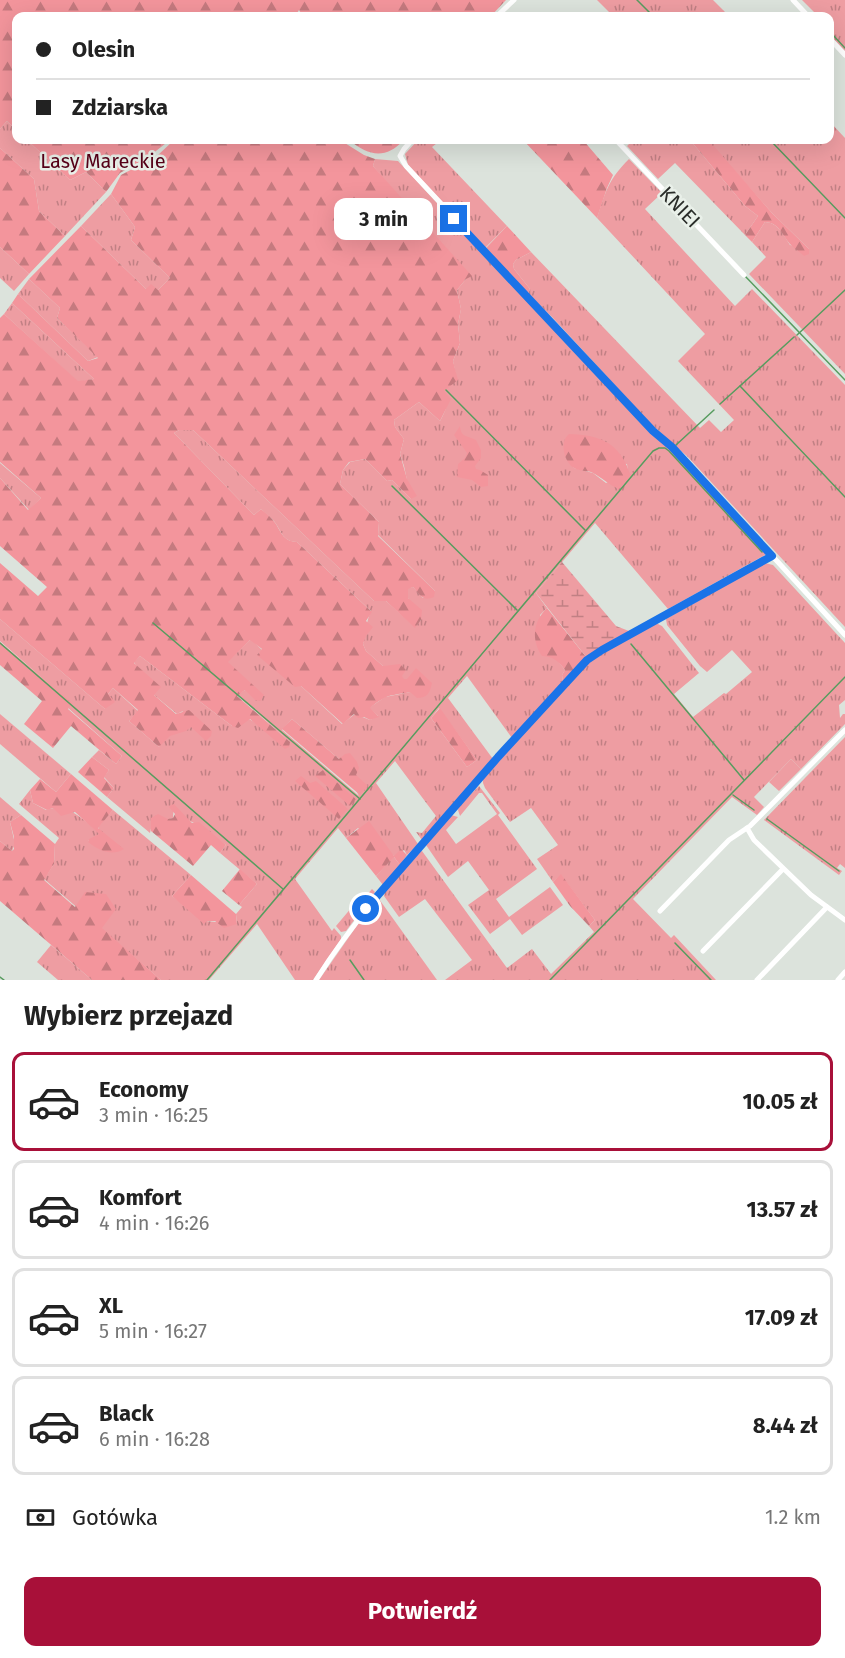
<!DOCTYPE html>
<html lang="pl">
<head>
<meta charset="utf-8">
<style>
  :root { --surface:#fff; --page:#f6f6f6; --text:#222; --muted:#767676; --line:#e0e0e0; --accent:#a81039 }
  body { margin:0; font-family:"Fira Sans",sans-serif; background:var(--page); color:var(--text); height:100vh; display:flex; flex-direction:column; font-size:22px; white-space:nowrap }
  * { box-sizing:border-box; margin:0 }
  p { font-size:20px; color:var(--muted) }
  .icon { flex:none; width:33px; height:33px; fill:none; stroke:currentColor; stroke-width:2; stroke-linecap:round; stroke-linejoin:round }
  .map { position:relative; height:980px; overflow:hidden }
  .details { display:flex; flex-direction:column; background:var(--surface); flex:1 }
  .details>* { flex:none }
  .hud { position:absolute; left:12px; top:12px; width:822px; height:132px; border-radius:12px; box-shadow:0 6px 24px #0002; display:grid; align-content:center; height:132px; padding:0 24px; background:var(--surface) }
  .end { position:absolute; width:27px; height:27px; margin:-14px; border:8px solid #1a73e8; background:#fff; box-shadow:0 0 0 3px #fff }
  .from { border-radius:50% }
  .bubble { position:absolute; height:42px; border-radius:12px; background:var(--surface); box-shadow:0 6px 24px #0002; font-size:20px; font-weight:700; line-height:42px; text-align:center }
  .hud b { display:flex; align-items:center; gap:21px; height:57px; font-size:22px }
  .hud b+b { border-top:2px solid var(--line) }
  .hud i { width:15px; height:15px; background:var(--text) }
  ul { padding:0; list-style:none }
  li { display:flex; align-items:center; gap:18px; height:99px; margin:0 12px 9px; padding:0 12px; border:3px solid var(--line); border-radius:12px }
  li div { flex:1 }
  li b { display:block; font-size:22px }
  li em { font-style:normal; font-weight:700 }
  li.selected { border-color:var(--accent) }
  li>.icon { width:54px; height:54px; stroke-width:1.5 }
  h2 { padding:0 24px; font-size:27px; line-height:72px }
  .pay { display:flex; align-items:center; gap:15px; height:66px; padding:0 24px; font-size:22px }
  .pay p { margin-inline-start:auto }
  .action { display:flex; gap:12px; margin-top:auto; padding:12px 24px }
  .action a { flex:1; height:69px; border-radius:12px; background:var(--accent); color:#fff; font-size:24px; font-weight:700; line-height:69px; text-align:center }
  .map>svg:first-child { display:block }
  .grass { fill:url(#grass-tufts); fill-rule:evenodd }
  .forest { fill:url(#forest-firs) }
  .wetland { fill:url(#wetland-marsh) }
  .pitch { fill:#ee9da2 }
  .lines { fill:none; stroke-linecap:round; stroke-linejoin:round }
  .stream { stroke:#579c5f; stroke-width:1.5 }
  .minor { stroke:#fff; stroke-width:5 }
  .route { stroke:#1a73e8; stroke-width:8 }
  .labels { text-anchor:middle; stroke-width:5; stroke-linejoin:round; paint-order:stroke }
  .park-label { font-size:20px; fill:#570118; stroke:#e9f0e9 }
  .street-label { font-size:20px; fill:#2a2d2a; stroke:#e9f0e9 }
</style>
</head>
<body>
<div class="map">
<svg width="845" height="980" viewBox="0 0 845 980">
  <defs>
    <pattern id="grass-tufts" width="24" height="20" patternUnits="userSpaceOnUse" patternTransform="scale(1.5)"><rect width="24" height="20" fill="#ee9da2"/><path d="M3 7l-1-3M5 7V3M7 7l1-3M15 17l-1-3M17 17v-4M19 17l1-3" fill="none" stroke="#c18084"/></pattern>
    <pattern id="forest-firs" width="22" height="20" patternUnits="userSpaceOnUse" patternTransform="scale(1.5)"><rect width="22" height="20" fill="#f3959c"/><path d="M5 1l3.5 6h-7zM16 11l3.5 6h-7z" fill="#c57a7f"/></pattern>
    <pattern id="wetland-marsh" width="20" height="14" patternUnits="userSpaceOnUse" patternTransform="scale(1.5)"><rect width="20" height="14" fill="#ee9da2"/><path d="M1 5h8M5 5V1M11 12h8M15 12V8" fill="none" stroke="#c18084"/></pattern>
  </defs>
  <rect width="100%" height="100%" fill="#dce3dc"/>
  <!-- grass -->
  <g class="grass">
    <polygon points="597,0 713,0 729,16 613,16"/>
    <polygon points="802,0 845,0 845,51 830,35 830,16 818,16"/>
    <polygon points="7,121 16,130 16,140 27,140 70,180 86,172 106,192 65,236 39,211 34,179 0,148 0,129"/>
    <path d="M830,122L845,138V374L749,274L766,257L752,242L765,222C777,222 784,235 790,245L809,249L772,213L707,140H830Z"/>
    <polygon points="418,140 441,140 432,147 507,226 485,248 408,165 405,154"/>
    <polygon points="633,140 690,140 745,206 758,216 745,235 675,163 658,179 627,146"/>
    <path d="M375,159L398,161C519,292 644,420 765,552V555L668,609L595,523L536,593L547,608L540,615L551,656L557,660L565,670L562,675L563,681L512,738L467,676L448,698L493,759L490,763L422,840L416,832L422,833L436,816L395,761L376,783L418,844L407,855L404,850L394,857L400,865L383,885L376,876L394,856L358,828L346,838L338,828L295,879L332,931L334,928L341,936V939L313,980H295L257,924L209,980H161L44,879L54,864L55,844L59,838L19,804L30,790L33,803L46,810C68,802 85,821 100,834L88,841L108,852L98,827L113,810L191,875L172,896L206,921L237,924L236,914L242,907L239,905L257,884L220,853L226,845L196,824L186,819L174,805L173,818L152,824L150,833L107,797L114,788L104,777L109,770L92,757L99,750L116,764L122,756L68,708L71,703L0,641V619L105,709L108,694L113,688L138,711L129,721L159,747L183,711L177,714L154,695L134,662L140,656L232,726L249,719L290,742L237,695L245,690L227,662L251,639L262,650L258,654L301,686L342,724L355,714L370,720L378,716L369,708L385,697L410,692L407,679L404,680L393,666H383L366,651L363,644C367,632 365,624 371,611L297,542C282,542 281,529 273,520C269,516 265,513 261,509L254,515L174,433L179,430H193L374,601H386L415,627L421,620L408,598V588L413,587L423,598L435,591L378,535L379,522L340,484L343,470L350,462L365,459L387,481L392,480L411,499L404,466L400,454L404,439L395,427L394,420L419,402L440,421C447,408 449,404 443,391L457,380L453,361L460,343L458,324L461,309L457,290L466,279L373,166ZM566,458L627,464L628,472L606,483L593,473L574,468ZM439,708L477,760L467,767L431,718ZM292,719L339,759L359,796L282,730Z"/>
    <path d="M629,159L662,193L645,209L735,306L752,289L845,385V627L688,457L651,424L552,317L528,294L530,289L514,269L513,264L516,260L531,252L700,428L709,420L721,432L734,420L678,361L705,334L597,218C606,191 608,180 629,159Z"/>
    <polygon points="111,194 135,227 131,240 170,278 158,290 146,289 81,226"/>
    <polygon points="0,247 29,274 14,291 0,278"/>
    <polygon points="29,279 60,308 57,318 98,357 88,361 18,294"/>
    <polygon points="12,303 94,379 78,382 4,314"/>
    <polygon points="0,463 41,498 29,510 0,478"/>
    <polygon points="765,563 773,565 845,643 845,700 839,705 840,718 843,714 845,714 845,724 801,769 791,759 754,797 764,807 757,815 732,797 633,899 671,938 674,935 716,980 445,980 472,960 425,899 399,917 384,896 385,891 418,852 422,851 507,968 532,949 551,974 594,932 589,926 595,920 561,875 553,882 537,859 558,845 531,808 510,822 485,788 483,783 483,777 594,657 656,623 662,626 699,673 674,694 693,717 724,693 726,694 752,672 732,650 707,672 700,666 667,625 666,619"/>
    <polygon points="0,714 71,774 56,792 0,744"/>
    <polygon points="845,737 845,868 840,864 837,868 842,871 839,875 764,820"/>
    <polygon points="479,786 500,813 498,815 537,869 496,899 509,917 550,887 563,905 522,935 510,919 490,934 468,905 489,890 468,861 448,877 426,845 451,815 458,817 446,830 456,844 497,814 482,793 479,793 460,816 458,810 459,806"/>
    <polygon points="0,797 21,815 10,822 15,844 12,851 0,841"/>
    <polygon points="372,889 375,892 346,931 341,932 336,926 363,894 365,897"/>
    <polygon points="379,899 437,980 319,980 358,924"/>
    <polygon points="51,945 92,980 58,980 37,962"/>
  </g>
  <!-- forest -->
  <g class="forest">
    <polygon points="0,0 506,0 491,16 303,16 299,10 295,16 16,16 16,130 7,121 0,129"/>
    <polygon points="27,140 170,140 147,158 120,173 106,192 86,172 70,180"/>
    <path d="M174,140H340L364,155L375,159L373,166L472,276L466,279L457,290L461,309L458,324L460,343L453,361L458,380L444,391L451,399L440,421L419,402L394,420L395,427L404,439L400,454L407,479L417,496L411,499L392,480L387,481L365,459L349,462L343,470L340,484L379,522L378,536L435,591L434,597C423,602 420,595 413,587L408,589V598L422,610L421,620L415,628L386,601H374L193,430H179L174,433L254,515L261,509C266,513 272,518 276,524C281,533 285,542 297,542L372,612L366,621L373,627L366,636L363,644L366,651L383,666L400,664L406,670L402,676L404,679H407L416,668L432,683C430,692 428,698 417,698L410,692C404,694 400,693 394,695C385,696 377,702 370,708L379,717L370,720L364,717L358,718L354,714L343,724L301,686L295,687L257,655L262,649L250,640L228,662L264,695L260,701L255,700L245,690L237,696L290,742L289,747L285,749L250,719L238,728L232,726L140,656L134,663L161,687L154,695L176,714L189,710L212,731L211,736L206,741L191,727L186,731L170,736L159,747L129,721L138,710L113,688L108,694L115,702L105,709L0,619V563L38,596L47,587L0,546V478L28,510L41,498L0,462V318L4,314L78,381L94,379L12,303L18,294L88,361L98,358L57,318L60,308L29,279L81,226L146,289L151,284L158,290L170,278L131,240L135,227L111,194L121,175L157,156Z"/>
    <path d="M349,140H404C385,160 369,156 349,140Z"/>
    <polygon points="523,140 583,140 613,175 607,188 597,218"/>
    <path d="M690,140H707L714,146L772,213L809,249V254L804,256C800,252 795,249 791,245C783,237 779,222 765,222L752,242L745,235L758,216L745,206Z"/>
    <polygon points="0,148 34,179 39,211 65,236 29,274 0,247"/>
    <polygon points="507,226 531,252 516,260 513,264 514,269 530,289 528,294 486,248"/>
    <path d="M460,426C461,438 467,435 476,440L481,450V458L475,466L476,469L480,470L488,475V486L481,487L472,480L457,477L458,464L465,458L467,453L454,435Z"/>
    <path d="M569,434C594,435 613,439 625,462C628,467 628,471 631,475L619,489C609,485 601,477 593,473C588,470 581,472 574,468C564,462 559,442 569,434Z"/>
    <path d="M547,608L587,658L563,681L562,675L565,670C557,660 554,657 542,656C531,640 533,621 547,608Z"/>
    <polygon points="0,642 72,703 68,709 122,756 116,764 71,726 53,748 24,724 42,701 0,665"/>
    <polygon points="440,708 477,760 467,767 431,718"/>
    <polygon points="292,719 339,759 345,754 350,753 357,762 359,768 356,775 368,786 360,795 282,729"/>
    <polygon points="92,757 109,770 104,778 114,788 107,797 78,772"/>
    <polygon points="323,770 356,799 350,806 315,776"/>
    <path d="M71,774L113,810L98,828L124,849C112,857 98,850 88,842L89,839L99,834L75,812L61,816L53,808L47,810L33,803L30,790L40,779L56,792Z"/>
    <polygon points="301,776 310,783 316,781 348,809 339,819 295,781"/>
    <polygon points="174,804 192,823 199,822 226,845 220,853 211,845 193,866 151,831 151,818 158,814 168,819 173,818 175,814 169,807 171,805"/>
    <polygon points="21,815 55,844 54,864 44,880 75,907 85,892 106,894 116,909 102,928 161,980 92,980 0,901 0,841 12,851 14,849 14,837 10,822"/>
    <polygon points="369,821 394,856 401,849 407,855 400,865 394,857 376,876 346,838"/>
    <polygon points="240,869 257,884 239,905 222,891"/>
    <polygon points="561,874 595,920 589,926 570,906 553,882"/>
    <polygon points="191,875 236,914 237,924 224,928 215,921 207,921 204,924 172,896"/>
  </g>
  <!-- wetland -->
  <polygon class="wetland" points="562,562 616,626 629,631 587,658 536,593"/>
  <!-- pitch -->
  <polygon class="pitch" points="791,759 801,769 779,791 769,782"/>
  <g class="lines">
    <!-- stream -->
    <g class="stream">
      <polyline points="637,0 653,16"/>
      <polyline points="832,34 845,48"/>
      <polyline points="770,140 845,218"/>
      <polyline points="745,276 845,380"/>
      <polyline points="797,335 845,290"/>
      <polyline points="740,386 845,497"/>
      <polyline points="446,390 585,530"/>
      <polyline points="720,404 794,337"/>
      <polyline points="676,445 714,410"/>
      <polyline points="392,486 517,610"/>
      <polyline points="153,623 360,799"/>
      <polyline points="0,643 283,889"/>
      <polyline points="631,644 744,780"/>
      <polyline points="733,795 754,810"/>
      <polyline points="767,819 839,871"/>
      <polyline points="675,943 711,980"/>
      <polyline points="350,960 364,980"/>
      <polyline points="0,977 4,980"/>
      <polyline points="207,980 653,451 659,448 665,448 669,451 762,552"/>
      <polyline points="550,980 845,677"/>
    </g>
    <!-- minor -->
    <g class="minor">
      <polyline points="793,0 808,16"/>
      <polyline points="497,16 514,0"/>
      <polyline points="830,39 845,55"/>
      <polyline points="412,140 404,149 400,156 406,166 653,431 672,447 845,635"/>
      <polyline points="616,140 744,275"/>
      <polyline points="747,828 754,840 811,895 845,920"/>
      <polyline points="660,911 729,840 750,826 759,817 845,730"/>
      <polyline points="703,951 783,869"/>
      <path d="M316,980C362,907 421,846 477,782C513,741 549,699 587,660L602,650L772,556"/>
      <polyline points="757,980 827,907"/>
      <polyline points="838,980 845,972"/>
    </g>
  </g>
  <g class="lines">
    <!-- route -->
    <polyline class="route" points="366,909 498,757 587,660 602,650 772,556 672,447 653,431 454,219"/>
  </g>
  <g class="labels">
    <!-- park labels -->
    <g class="park-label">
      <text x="103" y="168">Lasy Mareckie</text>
    </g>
    <!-- street labels -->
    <g class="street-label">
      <text transform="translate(680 207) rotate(46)" y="7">KNIEI</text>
    </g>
  </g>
</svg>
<i class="end from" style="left:366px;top:909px"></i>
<i class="end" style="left:454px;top:219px"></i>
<div class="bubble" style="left:334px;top:198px;width:99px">3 min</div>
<div class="hud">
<b><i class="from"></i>Olesin</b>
<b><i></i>Zdziarska</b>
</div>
</div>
<section class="details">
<h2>Wybierz przejazd</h2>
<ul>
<li class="selected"><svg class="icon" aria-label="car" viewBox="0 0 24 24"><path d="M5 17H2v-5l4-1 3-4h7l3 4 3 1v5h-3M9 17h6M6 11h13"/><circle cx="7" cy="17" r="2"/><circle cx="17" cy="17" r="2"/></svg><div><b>Economy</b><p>3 min · 16:25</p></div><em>10.05 zł</em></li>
<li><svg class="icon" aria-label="car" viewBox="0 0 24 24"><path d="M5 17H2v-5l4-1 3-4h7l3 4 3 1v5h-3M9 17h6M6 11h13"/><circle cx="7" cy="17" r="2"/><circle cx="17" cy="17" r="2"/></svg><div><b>Komfort</b><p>4 min · 16:26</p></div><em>13.57 zł</em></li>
<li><svg class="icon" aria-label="car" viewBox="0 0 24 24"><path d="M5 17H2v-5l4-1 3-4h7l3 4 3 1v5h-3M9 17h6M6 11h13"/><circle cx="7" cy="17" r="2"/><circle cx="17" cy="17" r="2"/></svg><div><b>XL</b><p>5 min · 16:27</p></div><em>17.09 zł</em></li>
<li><svg class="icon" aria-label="car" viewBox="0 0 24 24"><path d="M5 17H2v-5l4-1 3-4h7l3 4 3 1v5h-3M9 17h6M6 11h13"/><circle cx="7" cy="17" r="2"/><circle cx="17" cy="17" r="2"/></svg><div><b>Black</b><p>6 min · 16:28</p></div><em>8.44 zł</em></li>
</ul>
<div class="pay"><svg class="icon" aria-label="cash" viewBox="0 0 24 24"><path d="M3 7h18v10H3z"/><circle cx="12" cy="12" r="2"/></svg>Gotówka<p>1.2 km</p></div>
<div class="action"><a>Potwierdź</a></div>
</section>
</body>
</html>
